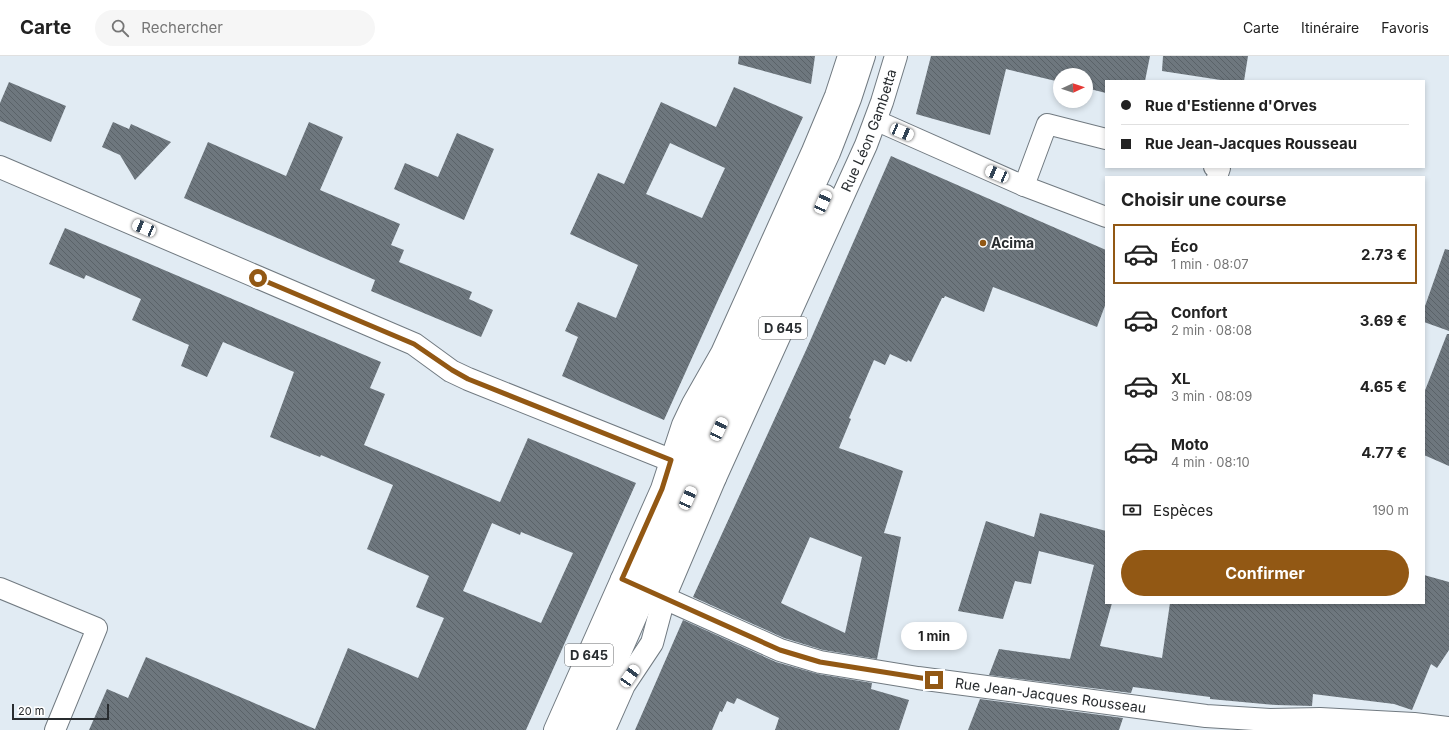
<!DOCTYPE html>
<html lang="fr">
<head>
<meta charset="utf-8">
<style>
  :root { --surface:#fff; --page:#f6f6f6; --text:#222; --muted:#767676; --line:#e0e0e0; --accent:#925814 }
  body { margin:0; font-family:Inter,sans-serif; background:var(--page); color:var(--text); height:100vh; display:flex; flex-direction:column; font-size:15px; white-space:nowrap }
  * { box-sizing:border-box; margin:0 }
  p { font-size:13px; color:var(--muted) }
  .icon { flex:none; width:22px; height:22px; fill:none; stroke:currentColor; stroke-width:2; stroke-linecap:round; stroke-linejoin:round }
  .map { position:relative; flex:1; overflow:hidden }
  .panel { position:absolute; left:1105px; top:120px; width:320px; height:428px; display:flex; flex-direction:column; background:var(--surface); border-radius:0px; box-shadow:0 2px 6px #0003 }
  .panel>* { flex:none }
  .banner { position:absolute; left:1105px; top:24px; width:320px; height:88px; border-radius:0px; box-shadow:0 2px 6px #0003; display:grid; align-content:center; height:88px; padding:0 16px; background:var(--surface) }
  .needle { width:26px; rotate:87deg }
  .controls { position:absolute; left:1053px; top:12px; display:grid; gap:8px }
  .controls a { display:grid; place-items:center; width:40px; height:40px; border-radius:50%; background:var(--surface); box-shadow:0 2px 6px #0003; font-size:20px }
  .scale { position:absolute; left:12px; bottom:10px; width:97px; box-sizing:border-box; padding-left:4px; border:2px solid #282c2f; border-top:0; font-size:11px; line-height:14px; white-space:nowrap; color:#282c2f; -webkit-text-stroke:3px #fff; paint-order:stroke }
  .end { position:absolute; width:18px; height:18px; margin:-9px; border:5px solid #925814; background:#fff; box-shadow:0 0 0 2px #fff }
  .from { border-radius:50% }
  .bubble { position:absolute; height:28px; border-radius:14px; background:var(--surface); box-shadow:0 2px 6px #0003; font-size:13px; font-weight:700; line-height:28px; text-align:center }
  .car { position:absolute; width:12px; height:24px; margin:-12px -6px; border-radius:5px; box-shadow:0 0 3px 1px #0007; background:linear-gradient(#fff 24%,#345 0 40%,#fff 0 76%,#345 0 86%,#fff 0) }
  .banner b { display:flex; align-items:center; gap:14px; height:38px; font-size:15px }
  .banner b+b { border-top:1px solid var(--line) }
  .banner i { width:10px; height:10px; background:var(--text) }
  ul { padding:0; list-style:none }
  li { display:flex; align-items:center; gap:12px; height:60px; margin:0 8px 6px; padding:0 8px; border:2px solid transparent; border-radius:0px }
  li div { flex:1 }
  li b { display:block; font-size:15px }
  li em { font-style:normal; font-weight:700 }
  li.active { border-color:var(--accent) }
  li>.icon { width:36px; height:36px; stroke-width:1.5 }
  h2 { padding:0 16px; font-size:18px; line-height:48px }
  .pay { display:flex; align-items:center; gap:10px; height:44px; padding:0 16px; font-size:15px }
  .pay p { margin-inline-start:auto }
  .button { display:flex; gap:8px; margin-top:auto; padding:8px 16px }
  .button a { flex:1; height:46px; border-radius:24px; background:var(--accent); color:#fff; font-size:16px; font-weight:700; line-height:46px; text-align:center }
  header { display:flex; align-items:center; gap:24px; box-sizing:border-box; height:56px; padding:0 20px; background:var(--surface); border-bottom:1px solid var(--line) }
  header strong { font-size:19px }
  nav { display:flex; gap:22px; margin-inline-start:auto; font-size:14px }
  .search { width:280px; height:36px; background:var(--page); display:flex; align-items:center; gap:10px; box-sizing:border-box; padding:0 14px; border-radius:22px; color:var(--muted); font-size:15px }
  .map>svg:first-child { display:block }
  .building { fill:url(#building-back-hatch); fill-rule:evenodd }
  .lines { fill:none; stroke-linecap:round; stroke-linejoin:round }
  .lane-casing { stroke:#717a81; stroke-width:22 }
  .street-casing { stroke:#717a81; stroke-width:24 }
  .primary-casing { stroke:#717a81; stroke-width:24 }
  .lane { stroke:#fff; stroke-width:20 }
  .street { stroke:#fff; stroke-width:22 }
  .primary { stroke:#fff; stroke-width:22 }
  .route { stroke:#925814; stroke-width:5 }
  .poi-dot { fill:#925814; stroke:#fff; stroke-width:1.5 }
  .labels { text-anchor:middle; stroke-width:3.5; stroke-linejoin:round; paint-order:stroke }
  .shield { fill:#fff; stroke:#686b6d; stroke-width:1 }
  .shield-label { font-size:13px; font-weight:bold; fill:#282c2f }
  .street-label { font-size:14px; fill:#282c2f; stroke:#fff }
  .poi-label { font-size:14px; font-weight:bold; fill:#282c2f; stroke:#fff; text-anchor:start }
</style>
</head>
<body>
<header>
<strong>Carte</strong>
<div class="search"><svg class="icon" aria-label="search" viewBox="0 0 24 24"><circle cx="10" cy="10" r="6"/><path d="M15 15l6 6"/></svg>Rechercher</div>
<nav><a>Carte</a><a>Itinéraire</a><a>Favoris</a></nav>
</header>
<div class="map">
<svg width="1449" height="674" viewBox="0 0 1449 674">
  <defs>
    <pattern id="building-back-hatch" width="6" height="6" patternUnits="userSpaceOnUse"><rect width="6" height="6" fill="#6e777e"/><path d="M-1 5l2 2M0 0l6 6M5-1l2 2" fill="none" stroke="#5a6268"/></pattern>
  </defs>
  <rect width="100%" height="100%" fill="#e1ebf3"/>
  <!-- building -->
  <g class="building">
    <polygon points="739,0 815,0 811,28 738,8"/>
    <polygon points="931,0 1150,0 1145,25 1106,25 1106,37 1086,32 1086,19 1060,19 1060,26 1006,13 990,79 916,58"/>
    <polygon points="1163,0 1248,0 1244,25 1227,25 1162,15"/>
    <polygon points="9,26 66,50 51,86 0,65 0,47"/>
    <path d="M734,31L803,61L719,242L664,364L562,320L578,281L565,275L578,246L616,262L638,209L570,178L598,117L624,128L661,46L716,71ZM670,87L725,112L702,162L646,138Z"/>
    <polygon points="113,66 129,73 131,68 171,86 135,124 120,99 102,91"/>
    <polygon points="309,66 343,81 320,134 400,168 391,189 404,194 399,206 472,236 469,243 493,254 481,281 371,235 375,224 184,142 208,86 286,120"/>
    <polygon points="457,77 494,93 464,164 394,133 405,107 438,121"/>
    <path d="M891,100L1106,194V247L1097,271L993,231L984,256L945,240L944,242H942L911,306L908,304L907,306L890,298L885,309L874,304L849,362L851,363L839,392L903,415L884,477L901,481L877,603L823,594L784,582L693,541L807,292ZM810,481L862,501L845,577L781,547Z"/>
    <path d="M65,172L381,306L370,332L385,338L364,389L500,446L528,382L636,427L526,674H89L107,633L128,642L146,601L315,673L348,592L418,622L444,562L416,551L429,520L367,493L393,429L321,399L320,401L270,381L294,316L223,286L207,321L181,310L189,289L132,264L141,243L86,219L84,223L49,208ZM492,467L520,479L521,476L573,497L541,567L463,535Z"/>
    <polygon points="1445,193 1449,194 1449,275 1424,266 1424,253"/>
    <polygon points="1447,278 1449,278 1449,410 1424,399 1424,337"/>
    <polygon points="1040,457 1106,475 1106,547 1112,547 1100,590 1162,602 1170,547 1424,547 1424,519 1449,526 1449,594 1437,612 1431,608 1412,654 1394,648 1313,638 1312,650 1276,649 1210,643 1210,641 1133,631 1131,637 989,619 999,593 1070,603 1094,509 1039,495 1031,528 1015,525 1003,563 958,555 986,465 1034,481"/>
    <polygon points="683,564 776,606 818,618 872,627 871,633 909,644 899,674 775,674 779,662 737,642 734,648 727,645 722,656 720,655 712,674 635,674"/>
    <polygon points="980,643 1123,662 1119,674 968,674"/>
  </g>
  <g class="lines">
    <!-- lane casing -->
    <g class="lane-casing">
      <g id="lane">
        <polyline points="875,64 1024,130 1106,161"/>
        <polyline points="1214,111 1220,112 1217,121"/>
        <polyline points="1024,130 1047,68 1106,83"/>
        <polyline points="0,532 97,572 55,674"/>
        <polyline points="570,674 686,410 830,97 851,43 865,0"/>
        <polyline points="587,674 700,416 826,139"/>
      </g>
    </g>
    <!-- street casing -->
    <g class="street-casing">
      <g id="street">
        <polyline points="0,111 414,288 451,315 468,323 715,422"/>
        <path id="s1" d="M622,523L780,594L820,606L918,622L1206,660L1270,664L1320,663L1414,668L1449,672"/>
      </g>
    </g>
    <!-- primary casing -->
    <g class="primary-casing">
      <g id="primary">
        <polyline points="555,674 662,433 683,369 693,348 722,297 813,95 836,40 849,0"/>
        <path id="s2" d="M604,674L624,629L652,587L664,542L715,422L866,89L882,46L896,0"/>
      </g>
    </g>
    <!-- lane -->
    <use href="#lane" class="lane"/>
    <!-- street -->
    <use href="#street" class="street"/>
    <!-- primary -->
    <use href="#primary" class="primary"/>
  </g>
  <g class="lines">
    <!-- route -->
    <polyline class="route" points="258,222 414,288 452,314 468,323 671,404 662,433 622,523 780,594 820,606 934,624"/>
  </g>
  <!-- markers -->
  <circle class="poi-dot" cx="983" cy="187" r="4"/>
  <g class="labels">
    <!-- shield labels -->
    <g class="shield">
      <rect x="759" y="261" width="48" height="22" rx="3"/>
      <rect x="565" y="588" width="48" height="22" rx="3"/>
    </g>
    <g class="shield-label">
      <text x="783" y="277">D 645</text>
      <text x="589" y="604">D 645</text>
    </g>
    <!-- street labels -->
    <g class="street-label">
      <text dy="5" stroke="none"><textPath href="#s2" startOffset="657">Rue Léon Gambetta</textPath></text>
      <text dy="5" stroke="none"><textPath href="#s1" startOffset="448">Rue Jean-Jacques Rousseau</textPath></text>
    </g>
    <!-- poi labels -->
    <g class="poi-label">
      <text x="991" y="192">Acima</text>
    </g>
  </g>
</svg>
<div class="controls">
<a><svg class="needle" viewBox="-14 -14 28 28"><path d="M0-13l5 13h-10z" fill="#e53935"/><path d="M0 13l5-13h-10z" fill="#767676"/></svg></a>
</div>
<div class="scale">20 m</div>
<i class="end from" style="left:258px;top:222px"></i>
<i class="end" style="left:934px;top:624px"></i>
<div class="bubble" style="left:901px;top:566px;width:66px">1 min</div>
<i class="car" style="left:902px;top:76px;rotate:113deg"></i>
<i class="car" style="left:997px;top:118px;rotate:293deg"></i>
<i class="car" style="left:823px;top:146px;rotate:24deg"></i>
<i class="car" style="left:144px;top:172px;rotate:293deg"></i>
<i class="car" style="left:719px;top:373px;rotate:25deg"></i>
<i class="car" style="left:688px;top:442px;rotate:24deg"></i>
<i class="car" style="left:630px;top:620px;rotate:35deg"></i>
<div class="banner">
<b><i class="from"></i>Rue d'Estienne d'Orves</b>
<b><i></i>Rue Jean-Jacques Rousseau</b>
</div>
<section class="panel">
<h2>Choisir une course</h2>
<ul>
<li class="active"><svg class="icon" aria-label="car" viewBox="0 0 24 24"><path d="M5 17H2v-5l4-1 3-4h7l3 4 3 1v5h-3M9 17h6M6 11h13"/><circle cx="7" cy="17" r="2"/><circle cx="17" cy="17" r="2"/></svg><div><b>Éco</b><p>1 min · 08:07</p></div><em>2.73 €</em></li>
<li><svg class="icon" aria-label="car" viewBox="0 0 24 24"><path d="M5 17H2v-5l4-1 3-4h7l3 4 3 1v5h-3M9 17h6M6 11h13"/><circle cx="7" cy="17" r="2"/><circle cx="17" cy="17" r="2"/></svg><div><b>Confort</b><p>2 min · 08:08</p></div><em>3.69 €</em></li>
<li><svg class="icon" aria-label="car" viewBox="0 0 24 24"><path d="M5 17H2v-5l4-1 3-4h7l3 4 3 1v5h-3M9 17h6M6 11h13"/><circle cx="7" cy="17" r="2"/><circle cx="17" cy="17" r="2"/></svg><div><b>XL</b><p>3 min · 08:09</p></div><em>4.65 €</em></li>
<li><svg class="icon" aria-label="car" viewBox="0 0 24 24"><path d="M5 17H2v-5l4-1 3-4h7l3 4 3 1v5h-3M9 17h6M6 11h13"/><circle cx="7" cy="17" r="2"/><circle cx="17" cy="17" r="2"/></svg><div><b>Moto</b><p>4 min · 08:10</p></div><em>4.77 €</em></li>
</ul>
<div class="pay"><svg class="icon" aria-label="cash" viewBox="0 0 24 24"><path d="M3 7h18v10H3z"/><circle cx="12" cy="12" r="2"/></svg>Espèces<p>190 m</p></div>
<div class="button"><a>Confirmer</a></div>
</section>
</div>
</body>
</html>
